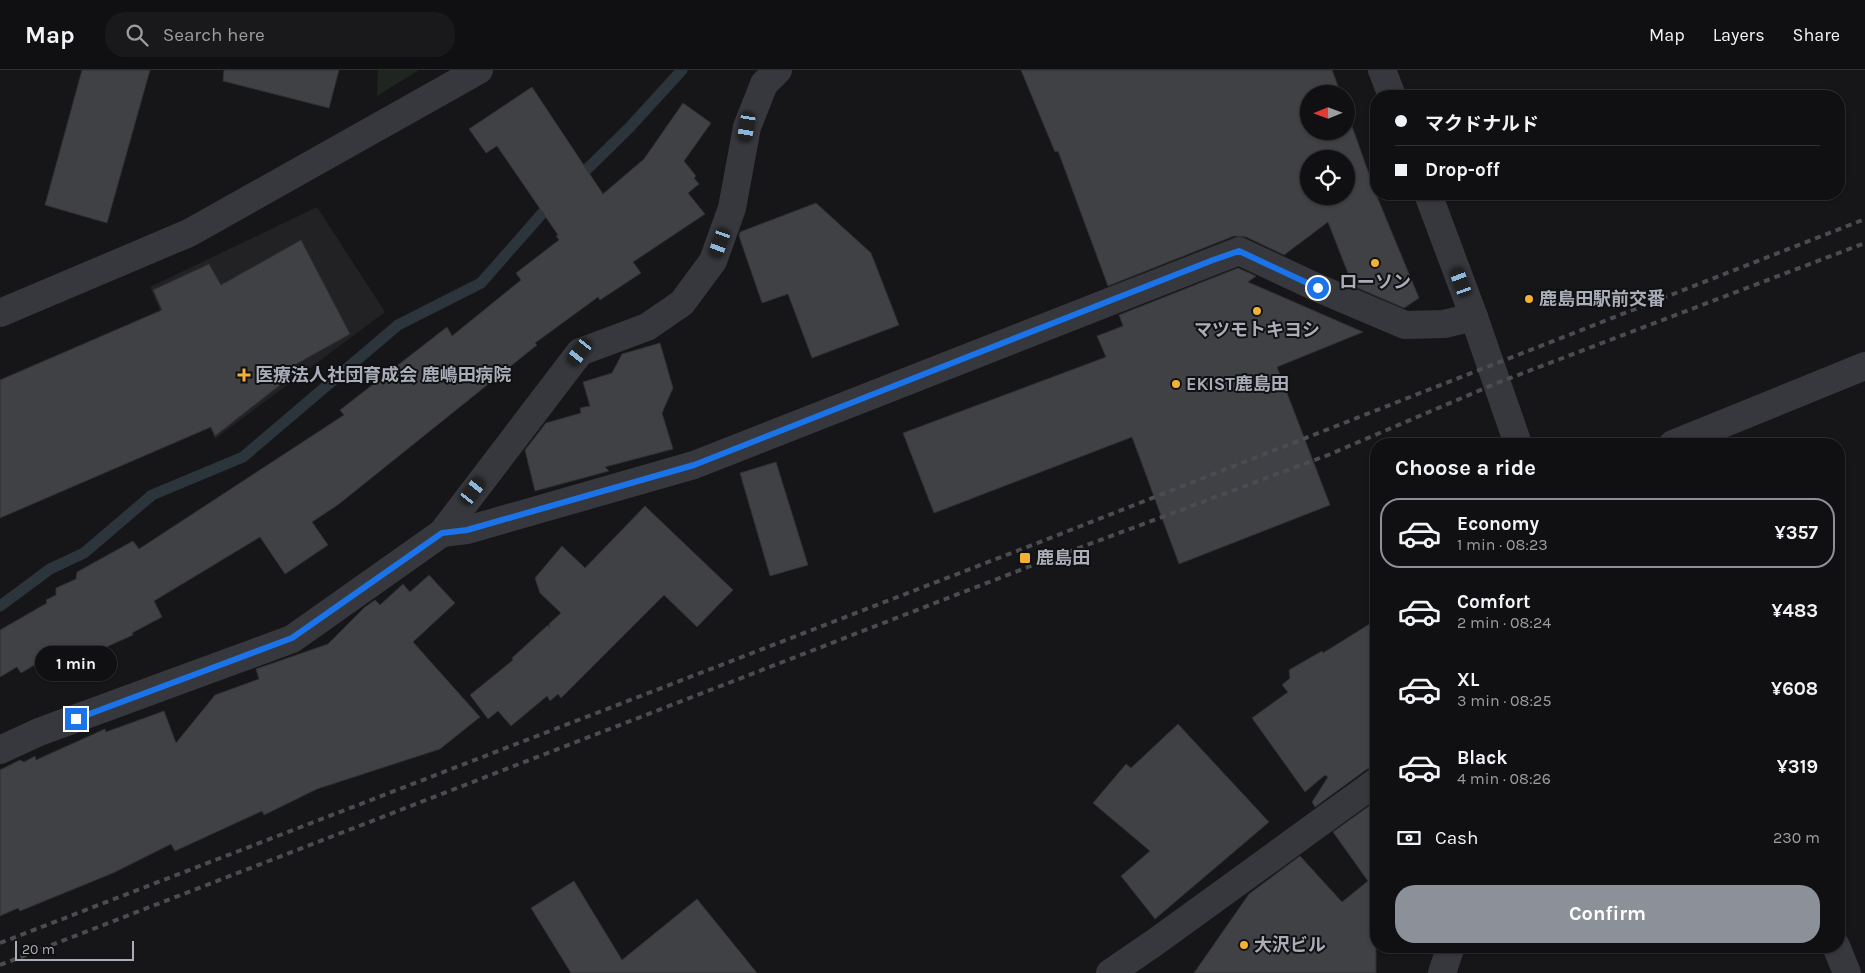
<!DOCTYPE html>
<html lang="en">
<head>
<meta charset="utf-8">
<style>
  :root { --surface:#101012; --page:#19191b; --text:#f1f3f6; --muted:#9c9d9f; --line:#303032; --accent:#8c9099 }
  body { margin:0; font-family:Karla,"Noto Sans JP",sans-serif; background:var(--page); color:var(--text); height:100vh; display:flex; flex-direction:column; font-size:19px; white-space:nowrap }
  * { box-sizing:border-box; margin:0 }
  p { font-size:16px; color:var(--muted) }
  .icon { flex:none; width:28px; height:28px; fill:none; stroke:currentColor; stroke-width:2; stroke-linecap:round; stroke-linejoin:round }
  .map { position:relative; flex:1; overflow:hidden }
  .panel { position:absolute; left:1370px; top:368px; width:475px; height:515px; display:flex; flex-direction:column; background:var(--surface); border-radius:20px; box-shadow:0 1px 4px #0004,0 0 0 1px var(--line) }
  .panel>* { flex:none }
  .top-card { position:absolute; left:1370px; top:20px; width:475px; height:110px; border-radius:20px; box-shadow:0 1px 4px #0004,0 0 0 1px var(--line); display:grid; align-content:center; height:110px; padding:0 25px; background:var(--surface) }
  .needle { width:32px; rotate:269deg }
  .tools { position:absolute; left:1300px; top:15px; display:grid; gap:10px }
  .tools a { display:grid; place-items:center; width:55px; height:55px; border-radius:50%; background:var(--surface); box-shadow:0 1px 4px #0004,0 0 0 1px var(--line); font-size:25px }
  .scale { position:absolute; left:15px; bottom:12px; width:119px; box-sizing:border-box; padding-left:5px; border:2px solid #a8adb8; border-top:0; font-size:14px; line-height:18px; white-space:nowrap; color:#a8adb8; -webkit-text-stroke:4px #111113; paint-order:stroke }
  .end { position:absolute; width:22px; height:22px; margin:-11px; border:6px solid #1a73e8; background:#fff; box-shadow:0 0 0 2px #fff }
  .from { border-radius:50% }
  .bubble { position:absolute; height:35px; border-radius:18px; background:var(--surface); box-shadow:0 1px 4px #0004,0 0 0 1px var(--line); font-size:16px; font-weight:700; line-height:35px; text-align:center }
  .car { position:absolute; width:15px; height:30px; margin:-15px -8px; border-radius:6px; box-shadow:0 0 4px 1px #0007; background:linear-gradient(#222 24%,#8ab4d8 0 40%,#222 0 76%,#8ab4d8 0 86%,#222 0) }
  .top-card b { display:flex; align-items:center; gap:18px; height:48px; font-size:19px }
  .top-card b+b { border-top:1px solid var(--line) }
  .top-card i { width:12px; height:12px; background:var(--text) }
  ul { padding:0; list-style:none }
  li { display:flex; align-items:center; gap:15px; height:70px; margin:0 10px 8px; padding:0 15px; border:2px solid transparent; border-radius:20px }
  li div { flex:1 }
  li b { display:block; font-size:19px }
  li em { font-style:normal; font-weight:700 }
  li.on { border-color:var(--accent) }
  li>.icon { width:45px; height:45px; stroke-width:1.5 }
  h2 { padding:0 25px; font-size:22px; line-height:60px }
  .pay { display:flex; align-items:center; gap:12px; height:55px; padding:0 25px; font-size:19px }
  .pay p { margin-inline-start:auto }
  .action { display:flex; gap:10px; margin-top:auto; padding:10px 25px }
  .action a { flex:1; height:58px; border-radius:20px; background:var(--accent); color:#fff; font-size:20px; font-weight:700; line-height:58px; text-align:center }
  header { display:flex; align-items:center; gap:30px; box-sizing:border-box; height:70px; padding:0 25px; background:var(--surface); border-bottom:1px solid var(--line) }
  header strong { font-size:24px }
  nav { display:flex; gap:28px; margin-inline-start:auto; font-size:18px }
  .search { width:350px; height:45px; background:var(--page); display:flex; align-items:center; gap:12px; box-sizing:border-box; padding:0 18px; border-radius:20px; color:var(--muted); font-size:19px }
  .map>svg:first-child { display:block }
  .built { fill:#222225 }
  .green { fill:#1e261f }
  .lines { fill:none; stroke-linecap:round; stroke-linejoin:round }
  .stream { stroke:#2c353c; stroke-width:11 }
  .building { fill:#404145; stroke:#303034; fill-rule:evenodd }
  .pedestrian { stroke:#37383d; stroke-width:28 }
  .minor { stroke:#37383d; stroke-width:28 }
  .tertiary { stroke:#37383d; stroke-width:28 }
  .rail { stroke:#4a4c52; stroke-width:4; stroke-dasharray:6 5; stroke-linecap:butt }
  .route { stroke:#1a73e8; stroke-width:6 }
  .poi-dot { fill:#f2b134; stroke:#111113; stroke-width:2 }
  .labels { text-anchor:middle; stroke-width:4; stroke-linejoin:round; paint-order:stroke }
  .poi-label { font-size:18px; font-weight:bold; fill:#a8adb8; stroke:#111113; text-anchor:start }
</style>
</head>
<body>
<header>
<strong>Map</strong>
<div class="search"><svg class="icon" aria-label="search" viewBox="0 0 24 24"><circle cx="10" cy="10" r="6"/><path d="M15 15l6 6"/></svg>Search here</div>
<nav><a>Map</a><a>Layers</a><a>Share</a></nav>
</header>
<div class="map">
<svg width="1865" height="903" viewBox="0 0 1865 903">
  <rect width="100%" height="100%" fill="#161618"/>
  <!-- built -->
  <polygon class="built" points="317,137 385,242 215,369 150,217"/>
  <!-- green -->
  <polygon class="green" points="378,0 419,0 377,26"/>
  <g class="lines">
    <!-- stream -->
    <g class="stream">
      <polyline points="576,110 629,58 682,0"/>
      <polyline points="0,536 50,499 84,483 152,425 243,387 398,255 481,213 553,131"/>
    </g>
  </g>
  <!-- building -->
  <g class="building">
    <polygon points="82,0 150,0 107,153 45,135"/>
    <polygon points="224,0 339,0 329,38 223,11"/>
    <path d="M1021,0H1332L1341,24H1309V61H1346V39L1376,124L1419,228L1404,238L1353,216L1328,152L1284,185L1246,167L1234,166L1108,216L1058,81L1055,82ZM1309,89H1346V126H1309Z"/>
    <polygon points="532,17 603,124 644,89 683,33 711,53 684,91 696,106 694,108 699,114 688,123 705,144 633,192 641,203 600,230 598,227 535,273 537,275 339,434 312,452 328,475 285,504 260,467 154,531 162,547 132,563 133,565 84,587 79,576 39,599 36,594 21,603 17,597 0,607 0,560 47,533 46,530 56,525 56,518 76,509 77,502 133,471 139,479 344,345 340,340 447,257 452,266 521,210 516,203 559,170 556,166 558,165 497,76 486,83 469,59"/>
    <polygon points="816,133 871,183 899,255 812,288 788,224 762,233 739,166 740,162"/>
    <polygon points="301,170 350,264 275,306 280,315 215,366 211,357 0,448 0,310 162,240 153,220 209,194 221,215"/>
    <polygon points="1238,198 1256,206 1248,212 1363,262 1277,297 1330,435 1179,494 1132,367 934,443 903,363 1106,287 1097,266 1123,256 1119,245"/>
    <polygon points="660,273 673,318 662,343 673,379 605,397 609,401 535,421 525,380 546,353 581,343 580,338 590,336 583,312 612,303 622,284"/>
    <polygon points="776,392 808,495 770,506 740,403"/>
    <polygon points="645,436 733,520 697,557 664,525 561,628 558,624 550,631 547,626 511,656 498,641 488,649 470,625 513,590 512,588 548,555 550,558 549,554 561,543 540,523 535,508 562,476 585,498"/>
    <polygon points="429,505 455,533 413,572 480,647 440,679 317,719 264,745 262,741 175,781 171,774 113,803 20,841 18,838 0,846 0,700 20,690 24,692 35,686 36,690 105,659 106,662 164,641 176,673 215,625 259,609 256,599 328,574 365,537 375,530 380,535 403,514 410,522"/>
    <polygon points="1376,550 1376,697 1367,699 1315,737 1312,732 1328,707 1325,705 1305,722 1252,648 1288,622 1282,615 1290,608 1289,600 1322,581 1323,583"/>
    <polygon points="1178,654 1269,752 1155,849 1121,806 1150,781 1093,733 1126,694 1131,698"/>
    <polygon points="1376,731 1376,903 1194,903 1249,824 1300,786 1342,832 1368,811 1333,762"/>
    <polygon points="574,811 622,890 697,829 757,903 571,903 531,838"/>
  </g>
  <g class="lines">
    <!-- pedestrian -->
    <g class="pedestrian">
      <polyline points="1673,374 1865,296"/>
      <polyline points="1836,876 1847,903"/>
    </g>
    <!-- minor -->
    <g class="minor">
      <polyline points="442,463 467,460 694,395 1239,181 1318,218 1405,255 1444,254 1474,247"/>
      <polyline points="0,680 39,662 292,569 442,463 580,282 647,257 682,233 713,191 732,138 747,57 764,14 778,0"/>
      <polyline points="1110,903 1154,873 1376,712"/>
    </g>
    <!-- tertiary -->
    <g class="tertiary">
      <polyline points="1382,0 1392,26"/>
      <polyline points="1428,124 1474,247 1518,374"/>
      <polyline points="0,243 189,163 479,0"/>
      <polyline points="1442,903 1451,876"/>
    </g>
    <!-- rail -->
    <g class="rail">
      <polyline points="0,873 1022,479 1865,149"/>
      <polyline points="0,895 1028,497 1328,385 1497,313 1865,173"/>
    </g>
  </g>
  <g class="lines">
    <!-- route -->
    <polyline class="route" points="76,649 292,568 442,463 467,460 694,395 1213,190 1239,181 1318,218"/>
  </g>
  <!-- markers -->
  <g class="poi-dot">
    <circle cx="1375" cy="193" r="5"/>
    <circle cx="1529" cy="229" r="5"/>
    <circle cx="1257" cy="241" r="5"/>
    <path d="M241.5 297.5h5v5h5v5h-5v5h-5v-5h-5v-5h5z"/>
    <circle cx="1176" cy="314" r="5"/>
    <rect x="1019" y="482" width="12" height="12" rx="2.5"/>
    <circle cx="1244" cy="875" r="5"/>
  </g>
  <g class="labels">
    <!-- poi labels -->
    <g class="poi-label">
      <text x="1375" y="218" text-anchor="middle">ローソン</text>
      <text x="1539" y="235">鹿島田駅前交番</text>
      <text x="1257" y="266" text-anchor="middle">マツモトキヨシ</text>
      <text x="255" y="311">医療法人社団育成会 鹿嶋田病院</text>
      <text x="1186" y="320">EKIST鹿島田</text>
      <text x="1036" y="494">鹿島田</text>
      <text x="1254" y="881">大沢ビル</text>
    </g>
  </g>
</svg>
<div class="tools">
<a><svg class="needle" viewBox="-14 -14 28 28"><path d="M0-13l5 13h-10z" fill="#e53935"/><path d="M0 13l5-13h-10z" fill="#9c9d9f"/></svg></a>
<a><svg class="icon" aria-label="locate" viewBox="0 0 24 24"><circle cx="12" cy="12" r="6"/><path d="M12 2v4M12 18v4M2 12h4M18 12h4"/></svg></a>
</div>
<div class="scale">20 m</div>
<i class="end from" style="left:1318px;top:218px"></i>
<i class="end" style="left:76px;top:649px"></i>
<div class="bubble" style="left:35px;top:576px;width:82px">1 min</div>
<i class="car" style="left:747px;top:57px;rotate:190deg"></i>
<i class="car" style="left:720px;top:173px;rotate:200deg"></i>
<i class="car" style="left:1461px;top:212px;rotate:340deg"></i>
<i class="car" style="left:580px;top:282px;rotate:217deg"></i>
<i class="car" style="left:473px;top:421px;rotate:37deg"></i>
<div class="top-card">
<b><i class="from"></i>マクドナルド</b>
<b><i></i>Drop-off</b>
</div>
<section class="panel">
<h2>Choose a ride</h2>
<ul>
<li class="on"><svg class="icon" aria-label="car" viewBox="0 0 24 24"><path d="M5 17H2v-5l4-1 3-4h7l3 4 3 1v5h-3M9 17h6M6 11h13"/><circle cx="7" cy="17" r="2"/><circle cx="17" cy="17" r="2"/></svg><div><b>Economy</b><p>1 min · 08:23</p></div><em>¥357</em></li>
<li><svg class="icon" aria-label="car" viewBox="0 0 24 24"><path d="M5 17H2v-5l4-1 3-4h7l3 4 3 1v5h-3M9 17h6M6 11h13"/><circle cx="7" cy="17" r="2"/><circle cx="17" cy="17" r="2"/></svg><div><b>Comfort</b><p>2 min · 08:24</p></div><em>¥483</em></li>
<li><svg class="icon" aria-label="car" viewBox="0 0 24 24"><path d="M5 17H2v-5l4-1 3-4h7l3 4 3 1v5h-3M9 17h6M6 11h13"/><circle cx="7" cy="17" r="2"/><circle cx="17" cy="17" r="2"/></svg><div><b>XL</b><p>3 min · 08:25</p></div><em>¥608</em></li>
<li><svg class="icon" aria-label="car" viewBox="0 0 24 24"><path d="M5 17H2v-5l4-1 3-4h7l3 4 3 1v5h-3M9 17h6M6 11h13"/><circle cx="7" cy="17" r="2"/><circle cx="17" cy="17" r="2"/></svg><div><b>Black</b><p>4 min · 08:26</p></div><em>¥319</em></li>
</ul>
<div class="pay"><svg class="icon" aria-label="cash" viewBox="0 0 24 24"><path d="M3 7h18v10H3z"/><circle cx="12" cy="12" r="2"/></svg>Cash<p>230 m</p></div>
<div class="action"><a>Confirm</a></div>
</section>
</div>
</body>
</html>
